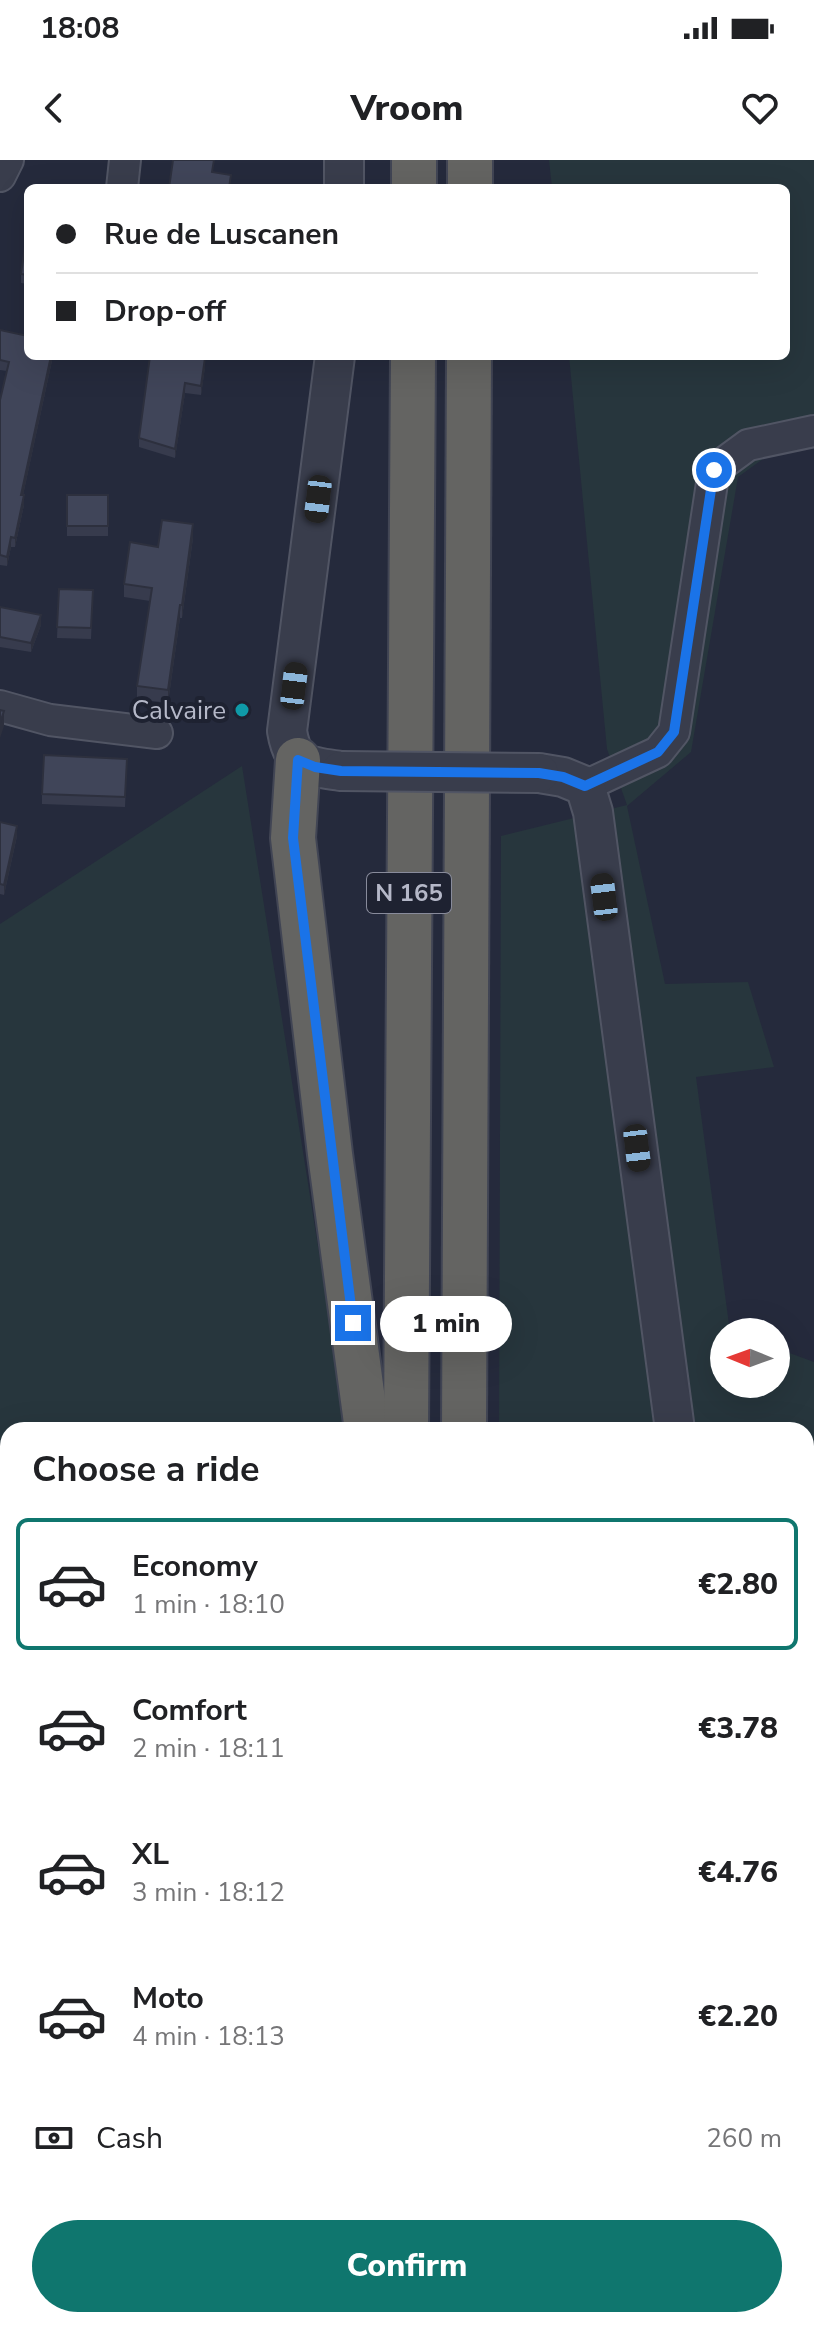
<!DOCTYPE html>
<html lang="en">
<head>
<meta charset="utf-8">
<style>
  :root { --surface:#fff; --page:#f6f6f6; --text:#202124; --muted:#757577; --line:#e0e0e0; --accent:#0f766e }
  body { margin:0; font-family:"Nunito Sans",sans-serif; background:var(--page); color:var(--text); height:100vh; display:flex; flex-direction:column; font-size:30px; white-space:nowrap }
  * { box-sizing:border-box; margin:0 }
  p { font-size:26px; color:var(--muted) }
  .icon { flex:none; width:44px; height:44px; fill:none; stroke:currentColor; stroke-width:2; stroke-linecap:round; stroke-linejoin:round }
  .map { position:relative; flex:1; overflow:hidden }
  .sheet { position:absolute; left:0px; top:1262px; width:814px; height:906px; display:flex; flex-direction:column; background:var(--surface); border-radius:24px 24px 0 0; box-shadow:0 8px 32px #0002 }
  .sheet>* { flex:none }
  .guide { position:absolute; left:24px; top:24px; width:766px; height:176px; border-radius:12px; box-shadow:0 8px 32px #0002; display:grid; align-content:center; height:176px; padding:0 32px; background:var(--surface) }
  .needle { width:52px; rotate:271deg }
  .fabs { position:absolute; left:710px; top:1158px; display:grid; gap:16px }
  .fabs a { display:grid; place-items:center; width:80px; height:80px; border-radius:50%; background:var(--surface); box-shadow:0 8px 32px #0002; font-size:40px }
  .end { position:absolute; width:36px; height:36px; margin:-18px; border:10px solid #1a73e8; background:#fff; box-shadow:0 0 0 4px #fff }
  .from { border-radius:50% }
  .bubble { position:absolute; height:56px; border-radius:28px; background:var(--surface); box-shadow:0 8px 32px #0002; font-size:26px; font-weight:800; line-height:56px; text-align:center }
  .car { position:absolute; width:24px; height:48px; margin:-24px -12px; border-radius:10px; box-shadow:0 0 6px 2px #0007; background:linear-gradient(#222 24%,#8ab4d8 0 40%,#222 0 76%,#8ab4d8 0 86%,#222 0) }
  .guide b { display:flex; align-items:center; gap:28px; height:76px; font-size:30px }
  .guide b+b { border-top:2px solid var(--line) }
  .guide i { width:20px; height:20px; background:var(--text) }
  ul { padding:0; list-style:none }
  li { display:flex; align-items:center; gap:24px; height:132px; margin:0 16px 12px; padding:0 16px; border:4px solid transparent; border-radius:12px }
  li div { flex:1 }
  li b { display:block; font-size:30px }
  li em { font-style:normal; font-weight:800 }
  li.selected { border-color:var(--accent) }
  li>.icon { width:72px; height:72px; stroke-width:1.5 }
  h2 { padding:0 32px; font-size:36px; line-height:96px }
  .pay { display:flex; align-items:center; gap:20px; height:88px; padding:0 32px; font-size:30px }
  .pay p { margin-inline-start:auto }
  .primary-button { display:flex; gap:16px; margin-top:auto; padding:16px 32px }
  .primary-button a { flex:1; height:92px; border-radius:48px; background:var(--accent); color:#fff; font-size:32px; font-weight:800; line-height:92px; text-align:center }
  .status { display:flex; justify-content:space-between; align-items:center; height:56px; padding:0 40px; background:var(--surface); direction:ltr }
  .status svg { height:22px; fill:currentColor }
  header { display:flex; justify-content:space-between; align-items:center; height:104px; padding:0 32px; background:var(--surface); font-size:36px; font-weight:800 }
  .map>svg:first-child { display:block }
  .green { fill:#27363d }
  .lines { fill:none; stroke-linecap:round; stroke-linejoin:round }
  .stream { stroke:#3c4564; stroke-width:10 }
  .minor-casing { stroke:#515564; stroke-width:34 }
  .tertiary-casing { stroke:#515564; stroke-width:42 }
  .trunk-casing { stroke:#414554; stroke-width:48 }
  .minor { stroke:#393d4c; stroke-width:30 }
  .tertiary { stroke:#393d4c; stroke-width:38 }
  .trunk { stroke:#646462; stroke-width:44 }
  .tertiary-bridge-casing { stroke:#515564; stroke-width:42; stroke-linecap:butt }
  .tertiary-bridge { stroke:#393d4c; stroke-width:38 }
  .wall { fill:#373b4d }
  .shaded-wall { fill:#2d303e }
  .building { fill:#404559; stroke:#2d303e; stroke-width:2 }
  .route { stroke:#1a73e8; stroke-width:10 }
  .culture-dot { fill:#0f9aa8; stroke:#1e2231; stroke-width:3 }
  .labels { text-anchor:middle; stroke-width:8; stroke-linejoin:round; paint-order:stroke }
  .shield { fill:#1e2231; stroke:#888b9b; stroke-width:2 }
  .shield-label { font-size:24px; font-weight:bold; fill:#b5b8c8 }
  .poi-label { font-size:26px; fill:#b5b8c8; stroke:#1e2231; text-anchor:end }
</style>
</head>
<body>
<div class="status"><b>18:08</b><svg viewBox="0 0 49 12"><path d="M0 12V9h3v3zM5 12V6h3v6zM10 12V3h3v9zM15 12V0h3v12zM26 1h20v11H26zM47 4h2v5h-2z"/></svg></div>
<header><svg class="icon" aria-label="back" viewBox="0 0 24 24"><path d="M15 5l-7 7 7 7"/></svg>Vroom<svg class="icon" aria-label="heart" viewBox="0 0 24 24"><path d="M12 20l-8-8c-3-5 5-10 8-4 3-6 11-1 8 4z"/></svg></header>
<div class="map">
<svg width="814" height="2167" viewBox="0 0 814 2167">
  <rect width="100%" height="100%" fill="#252a3c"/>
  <!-- green -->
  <g class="green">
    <polygon points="549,0 814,0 814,286 767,296 738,317 691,592 627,646 665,824 748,822 774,907 696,917 730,1172 724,1172 724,1224 776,1224 776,1188 814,1202 814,2160 806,2157 806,1270 499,1270 501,676 627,645 607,589 569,196 786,196 786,28 552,28"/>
    <polygon points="242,606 347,1270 8,1270 8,2160 41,2160 39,2167 0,2167 0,764"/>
    <polygon points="495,2160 568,2160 565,2167 495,2167"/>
  </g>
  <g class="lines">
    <!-- stream -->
    <g class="stream">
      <polyline points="0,1663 8,1662"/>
      <polyline points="806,1816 814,1820"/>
    </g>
    <!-- minor casing -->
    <g class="minor-casing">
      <g id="minor">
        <polyline points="0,16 8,0"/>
        <polyline points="122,28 125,0"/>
        <polyline points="0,546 50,560 157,573"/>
        <polyline points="585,626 658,592 674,572 714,310 748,285 814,271"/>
      </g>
    </g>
    <!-- tertiary casing -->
    <g class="tertiary-casing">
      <g id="tertiary">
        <polyline points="344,28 344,0"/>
        <path d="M335,196L287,571C293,607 307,606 341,611"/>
        <polyline points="539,613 563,617 585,626 593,652 675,1270"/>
        <polyline points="806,1603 814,1613"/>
      </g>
    </g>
    <!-- trunk casing -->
    <g class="trunk-casing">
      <g id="trunk">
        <polyline points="414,28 414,0"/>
        <polyline points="470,28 470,0"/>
        <polyline points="298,600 293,678 330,994 367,1270"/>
        <polyline points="406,1270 413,196"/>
        <polyline points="464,1270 469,196"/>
        <polyline points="402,2167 402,2160"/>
        <polyline points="459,2167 460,2160"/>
      </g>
    </g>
    <!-- minor -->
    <use href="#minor" class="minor"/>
    <!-- tertiary -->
    <use href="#tertiary" class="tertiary"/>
    <!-- trunk -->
    <use href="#trunk" class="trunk"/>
    <!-- tertiary-bridge casing -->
    <g class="tertiary-bridge-casing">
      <polyline id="tertiary-bridge" points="341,611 539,613"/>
    </g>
    <!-- tertiary-bridge -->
    <use href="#tertiary-bridge" class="tertiary-bridge"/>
  </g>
  <!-- wall -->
  <g class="wall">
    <polygon points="28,66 28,124 21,123 21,114"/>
    <polygon points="0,170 28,196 53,196 23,335 24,345 15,387 11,387 7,406 0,405 0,240 7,211 0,210"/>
    <polygon points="146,196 193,196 205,207 201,235 185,233 175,298 139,287 139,278 150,199 146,198"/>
    <rect x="67" y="335" width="41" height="41"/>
    <polygon points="193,378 182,458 180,458 168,543 137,539 137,526 150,441 124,437 124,424 158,387"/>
    <polygon points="59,429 93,430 91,479 57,478"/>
    <polygon points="0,447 41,465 31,492 0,487"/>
    <polygon points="127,599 125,647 42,644 42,634"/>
    <polygon points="0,662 17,676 4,735 0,734"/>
  </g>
  <!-- shaded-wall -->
  <g class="shaded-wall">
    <polygon points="51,196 53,196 21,345 21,335"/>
    <polygon points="205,198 205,207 201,235 201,226"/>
    <polygon points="185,223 185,233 175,298 175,289"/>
    <polygon points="24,335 24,345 15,387 15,378"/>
    <polygon points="193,364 193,378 182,458 182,445"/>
    <polygon points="11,377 11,387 7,406 7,397"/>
    <polygon points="180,445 180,458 168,543 168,530"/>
    <polygon points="41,455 41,465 31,492 31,483"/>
    <polygon points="4,551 4,566 0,578 0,563"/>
    <polygon points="17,666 17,676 4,735 4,725"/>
  </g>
  <!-- building -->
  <g class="building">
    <polygon points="173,0 214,0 212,12 231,15 229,28 169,28"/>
    <polygon points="28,66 28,115 21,114"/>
    <polygon points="0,170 28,176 28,196 51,196 21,335 24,335 15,378 11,377 7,397 0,395 0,240 9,202 0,200"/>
    <polygon points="150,196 193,196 205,198 201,226 185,223 175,289 139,278"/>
    <rect x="67" y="335" width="41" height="31"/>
    <polygon points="162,360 193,364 182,445 180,445 168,530 137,526 152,428 124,424 130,382 158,387"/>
    <polygon points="59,429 93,430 91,468 57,467"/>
    <polygon points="0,447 41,455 31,483 0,477"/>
    <polygon points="0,550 4,551 0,563"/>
    <polygon points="44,595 127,599 125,637 42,634"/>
    <polygon points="0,662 17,666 4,725 0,724"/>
  </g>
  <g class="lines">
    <!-- route -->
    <polyline class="route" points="353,1163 293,678 298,600 315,607 341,611 539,613 563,617 585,626 658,592 674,572 714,310"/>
  </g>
  <!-- markers -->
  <circle class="culture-dot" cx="242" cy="550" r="8"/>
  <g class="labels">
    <!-- shield labels -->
    <rect class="shield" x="367" y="713" width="84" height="40" rx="6"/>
    <g class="shield-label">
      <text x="409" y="741">N 165</text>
    </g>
    <!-- poi labels -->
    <g class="poi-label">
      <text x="226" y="559">Calvaire</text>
    </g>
  </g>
</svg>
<div class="fabs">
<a><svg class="needle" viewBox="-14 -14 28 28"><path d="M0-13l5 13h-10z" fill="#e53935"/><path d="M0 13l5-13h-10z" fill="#757577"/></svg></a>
</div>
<i class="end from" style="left:714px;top:310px"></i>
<i class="end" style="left:353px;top:1163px"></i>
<div class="bubble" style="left:380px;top:1136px;width:132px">1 min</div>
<i class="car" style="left:318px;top:339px;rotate:187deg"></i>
<i class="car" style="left:294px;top:526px;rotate:7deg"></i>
<i class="car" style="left:604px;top:737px;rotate:353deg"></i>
<i class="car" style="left:637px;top:988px;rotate:173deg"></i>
<div class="guide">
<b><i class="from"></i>Rue de Luscanen</b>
<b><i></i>Drop-off</b>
</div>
<section class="sheet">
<h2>Choose a ride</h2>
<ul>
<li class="selected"><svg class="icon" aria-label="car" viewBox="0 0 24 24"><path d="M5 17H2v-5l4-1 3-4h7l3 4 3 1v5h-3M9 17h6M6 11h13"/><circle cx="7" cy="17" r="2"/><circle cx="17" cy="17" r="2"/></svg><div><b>Economy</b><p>1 min · 18:10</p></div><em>€2.80</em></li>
<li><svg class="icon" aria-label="car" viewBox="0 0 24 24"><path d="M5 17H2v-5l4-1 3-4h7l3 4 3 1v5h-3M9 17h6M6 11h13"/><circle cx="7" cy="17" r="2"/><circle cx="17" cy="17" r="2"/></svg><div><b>Comfort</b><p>2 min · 18:11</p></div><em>€3.78</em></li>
<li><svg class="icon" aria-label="car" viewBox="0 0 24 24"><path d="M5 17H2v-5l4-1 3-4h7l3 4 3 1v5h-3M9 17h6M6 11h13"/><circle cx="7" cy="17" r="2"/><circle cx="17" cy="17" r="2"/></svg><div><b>XL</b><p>3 min · 18:12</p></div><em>€4.76</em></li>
<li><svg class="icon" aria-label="car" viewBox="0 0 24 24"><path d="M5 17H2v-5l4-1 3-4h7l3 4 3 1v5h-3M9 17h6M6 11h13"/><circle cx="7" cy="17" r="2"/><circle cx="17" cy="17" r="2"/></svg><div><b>Moto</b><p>4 min · 18:13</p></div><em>€2.20</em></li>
</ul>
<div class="pay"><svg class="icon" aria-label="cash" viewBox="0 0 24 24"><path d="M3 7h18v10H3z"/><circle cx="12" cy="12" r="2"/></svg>Cash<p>260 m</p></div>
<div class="primary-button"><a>Confirm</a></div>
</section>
</div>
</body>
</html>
